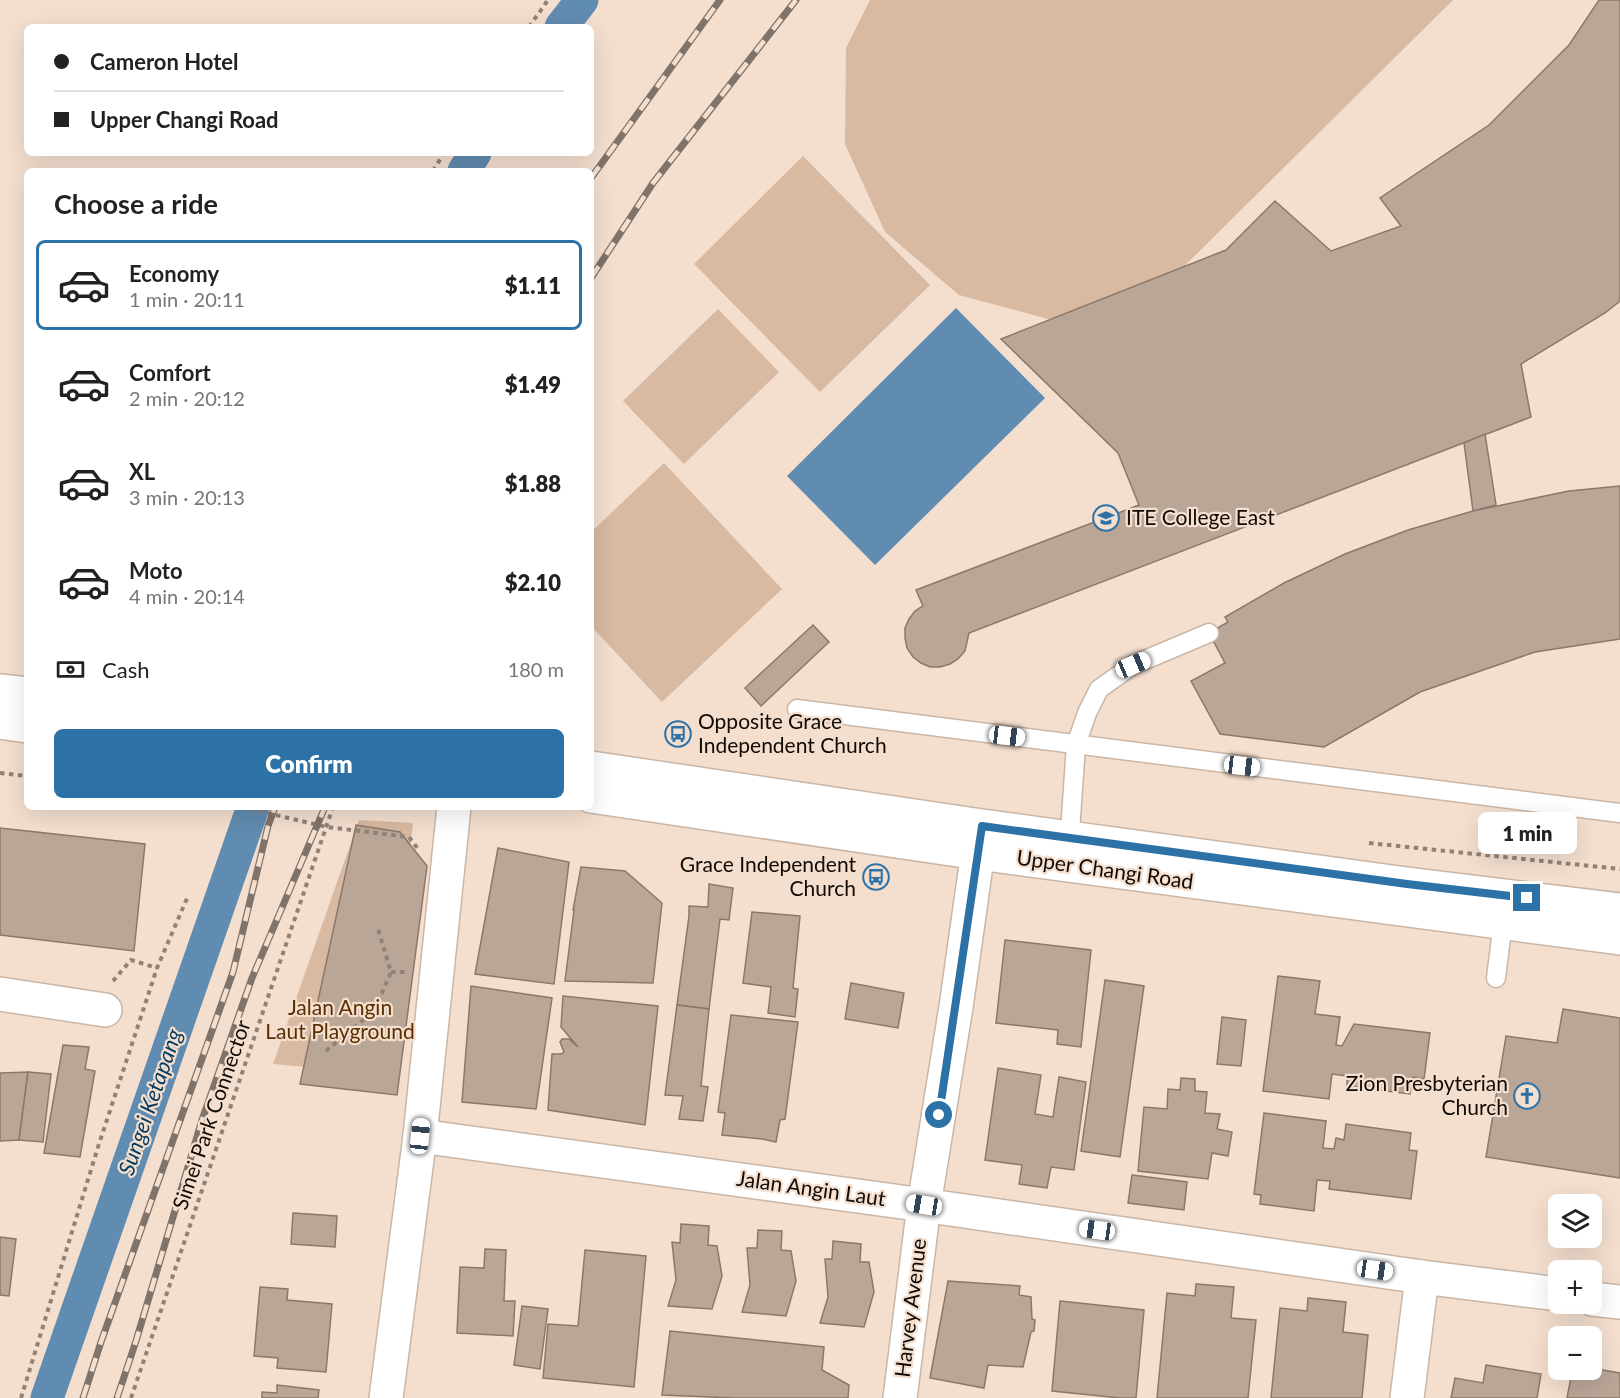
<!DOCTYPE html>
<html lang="en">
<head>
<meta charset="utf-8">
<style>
  :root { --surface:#fff; --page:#f6f6f6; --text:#222; --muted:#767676; --line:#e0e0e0; --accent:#2d72a7 }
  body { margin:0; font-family:Lato,sans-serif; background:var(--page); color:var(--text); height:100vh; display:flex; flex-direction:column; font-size:22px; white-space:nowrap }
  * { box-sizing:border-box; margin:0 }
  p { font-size:20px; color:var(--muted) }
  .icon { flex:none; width:33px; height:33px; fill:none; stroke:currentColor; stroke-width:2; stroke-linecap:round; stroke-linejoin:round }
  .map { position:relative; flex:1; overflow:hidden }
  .panel { position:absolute; left:24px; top:168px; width:570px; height:642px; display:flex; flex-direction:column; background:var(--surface); border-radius:9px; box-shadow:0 6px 24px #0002 }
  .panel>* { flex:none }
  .top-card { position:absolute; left:24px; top:24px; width:570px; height:132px; border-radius:9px; box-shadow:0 6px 24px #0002; display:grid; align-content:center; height:132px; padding:0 30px; background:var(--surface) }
  .tools { position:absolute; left:1548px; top:1194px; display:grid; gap:12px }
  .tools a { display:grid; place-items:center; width:54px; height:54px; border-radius:9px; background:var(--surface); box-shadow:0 6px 24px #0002; font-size:30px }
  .end { position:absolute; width:27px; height:27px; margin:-14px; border:8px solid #2d72a7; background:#fff; box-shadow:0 0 0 3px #fff }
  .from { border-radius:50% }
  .bubble { position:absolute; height:42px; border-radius:9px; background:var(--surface); box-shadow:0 6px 24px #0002; font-size:20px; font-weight:800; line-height:42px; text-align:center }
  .car { position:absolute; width:18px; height:36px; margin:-18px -9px; border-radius:8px; box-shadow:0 0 4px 2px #0007; background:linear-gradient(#fff 24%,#345 0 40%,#fff 0 76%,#345 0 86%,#fff 0) }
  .top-card b { display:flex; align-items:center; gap:21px; height:57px; font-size:22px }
  .top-card b+b { border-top:2px solid var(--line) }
  .top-card i { width:15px; height:15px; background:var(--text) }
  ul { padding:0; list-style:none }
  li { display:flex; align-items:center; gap:18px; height:90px; margin:0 12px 9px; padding:0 18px; border:3px solid transparent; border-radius:9px }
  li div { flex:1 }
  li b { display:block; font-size:22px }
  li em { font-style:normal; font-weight:800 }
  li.current { border-color:var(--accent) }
  li>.icon { width:54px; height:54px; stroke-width:1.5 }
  h2 { padding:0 30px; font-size:27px; line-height:72px }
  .pay { display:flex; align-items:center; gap:15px; height:66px; padding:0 30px; font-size:22px }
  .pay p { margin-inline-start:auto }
  .cta { display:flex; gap:12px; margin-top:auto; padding:12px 30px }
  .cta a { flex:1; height:69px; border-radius:9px; background:var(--accent); color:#fff; font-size:24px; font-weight:800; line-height:69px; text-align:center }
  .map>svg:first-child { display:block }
  .green { fill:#d8b9a1 }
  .water { fill:#618cb1 }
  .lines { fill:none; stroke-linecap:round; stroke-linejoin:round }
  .canal { stroke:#618cb1; stroke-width:33 }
  .building { fill:#baa697; stroke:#8b786a; stroke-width:1.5 }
  .service-casing { stroke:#cab6a6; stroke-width:21 }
  .minor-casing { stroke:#cab6a6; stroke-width:36 }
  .path { stroke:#908276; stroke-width:4; stroke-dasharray:4.5 4.5; stroke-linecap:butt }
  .service { stroke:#fff; stroke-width:18 }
  .minor { stroke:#fff; stroke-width:33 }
  .rail-casing { stroke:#807369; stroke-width:7 }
  .rail { stroke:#f4dfcf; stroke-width:4.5; stroke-dasharray:14; stroke-linecap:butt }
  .route { stroke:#2d72a7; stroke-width:8 }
  .labels { text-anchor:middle; stroke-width:4.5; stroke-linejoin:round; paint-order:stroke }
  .poi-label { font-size:21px; fill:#100a05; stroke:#f4dfcf; text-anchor:start }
  .street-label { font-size:21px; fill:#100a05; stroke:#f4dfcf }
  .park-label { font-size:21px; fill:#5a2e00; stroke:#f4dfcf }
  .water-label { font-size:22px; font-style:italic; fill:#033a5f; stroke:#f4dfcf }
</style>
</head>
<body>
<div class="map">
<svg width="1620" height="1398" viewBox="0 0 1620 1398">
  <rect width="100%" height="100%" fill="#f4dfcf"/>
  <!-- green -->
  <g class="green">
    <polygon points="870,0 1453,0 1147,303 1052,320 959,295 885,232 845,144 846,48"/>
    <polygon points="803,156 930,285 820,392 694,264"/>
    <polygon points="718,309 779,372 684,464 623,401"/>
    <polygon points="664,463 782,589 662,702 591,626 591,532"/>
    <polygon points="359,820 413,823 383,1074 273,1064"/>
  </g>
  <!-- water -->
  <polygon class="water" points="956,308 1045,398 875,565 787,476"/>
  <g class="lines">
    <!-- canal -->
    <g class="canal">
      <polyline points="561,27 582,0"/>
      <polyline points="464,171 475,153"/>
      <polyline points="47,1398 253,807"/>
    </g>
  </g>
  <!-- building -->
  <g class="building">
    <polygon points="1599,0 1620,0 1620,301 1605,313 1521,364 1531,417 969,633 965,651 958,659 950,664 940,667 930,667 921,663 913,657 907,648 905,638 905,628 909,619 915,611 923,606 916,590 1139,505 1118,453 1001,339 1226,250 1275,201 1331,251 1401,226 1380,198 1489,125 1569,45"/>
    <polygon points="1485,434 1496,505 1473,511 1464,443"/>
    <polygon points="1620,486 1620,639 1535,652 1420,692 1324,747 1220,734 1191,681 1225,663 1209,633 1228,622 1225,617 1284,583 1345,554 1408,530 1473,511 1569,491"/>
    <polygon points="813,625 829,642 761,706 745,688"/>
    <polygon points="356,825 400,832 427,866 397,1095 300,1084"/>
    <polygon points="0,828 145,844 134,951 0,935"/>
    <polygon points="498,848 569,862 554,984 475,974"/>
    <polygon points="581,867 625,871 662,903 653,983 565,981 574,910 573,910"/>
    <polygon points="709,884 733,888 729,920 720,919 709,1009 677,1005 689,916 689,906 708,907"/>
    <polygon points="752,912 800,916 793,988 798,989 795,1017 768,1013 771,987 743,983"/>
    <polygon points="1005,940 1091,950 1081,1047 1057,1044 1058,1030 996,1023"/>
    <polygon points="1278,976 1320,981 1315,1014 1340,1017 1336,1045 1342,1046 1354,1024 1430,1033 1424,1079 1413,1077 1410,1094 1347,1086 1347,1076 1332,1074 1329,1099 1263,1091"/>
    <polygon points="1105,980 1144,986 1120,1157 1081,1151"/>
    <polygon points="851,983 904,993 898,1028 845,1019"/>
    <polygon points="471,986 552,998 536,1109 462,1102"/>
    <polygon points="563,996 658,1006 645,1125 548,1110 552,1054 561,1054 564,1052 560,1042 562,1039 569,1039 578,1047 561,1027"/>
    <polygon points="677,1005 709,1009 701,1086 708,1087 703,1121 679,1119 683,1096 665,1095"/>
    <polygon points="1563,1009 1620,1018 1620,1178 1486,1157 1506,1036 1557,1043"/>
    <polygon points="731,1015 798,1022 785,1119 780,1120 776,1142 762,1139 722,1135 725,1113 718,1112"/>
    <polygon points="1222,1017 1246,1020 1241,1066 1217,1064"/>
    <polygon points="63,1045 89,1047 85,1069 95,1071 80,1157 44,1153"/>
    <polygon points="998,1068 1041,1075 1035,1114 1053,1117 1059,1077 1086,1082 1074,1170 1051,1167 1047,1188 1019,1184 1022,1165 985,1160"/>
    <polygon points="28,1072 19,1140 0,1141 0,1073"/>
    <polygon points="28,1072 51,1074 43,1142 19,1140"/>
    <polygon points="1181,1078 1195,1079 1195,1091 1207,1092 1205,1113 1220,1114 1217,1129 1232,1132 1228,1156 1212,1153 1208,1179 1138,1171 1144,1107 1167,1109 1168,1089 1180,1090"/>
    <polygon points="1264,1113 1326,1121 1323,1148 1334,1149 1336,1138 1344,1140 1346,1124 1411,1133 1409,1150 1417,1151 1411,1199 1329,1189 1330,1181 1317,1180 1314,1211 1260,1204 1261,1195 1254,1194"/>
    <polygon points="1132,1175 1187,1182 1184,1210 1128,1203"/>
    <polygon points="293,1213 337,1216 335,1247 291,1244"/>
    <polygon points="681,1224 709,1226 708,1245 717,1246 722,1276 712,1309 668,1306 676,1280 672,1242 680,1243"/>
    <polygon points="758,1230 782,1231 781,1250 791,1251 796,1281 786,1316 742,1312 750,1285 747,1248 757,1248"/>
    <polygon points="0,1237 16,1239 9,1296 0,1295"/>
    <polygon points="833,1241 861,1244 860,1262 869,1262 874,1292 864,1327 820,1323 828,1297 825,1259 832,1259"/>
    <polygon points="485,1249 506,1250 504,1301 515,1301 513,1336 457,1333 460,1267 484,1268"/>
    <polygon points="585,1250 646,1256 634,1387 543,1378 548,1324 578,1326"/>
    <polygon points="948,1281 1020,1286 1019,1295 1031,1297 1032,1319 1035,1320 1034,1331 1031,1332 1023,1367 988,1365 984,1388 930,1378"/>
    <polygon points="1196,1284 1234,1287 1231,1318 1256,1320 1248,1398 1157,1398 1167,1293 1195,1296"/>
    <polygon points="260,1287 288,1289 287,1300 332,1304 326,1372 277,1368 278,1358 254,1356"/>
    <polygon points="1308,1298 1346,1302 1343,1332 1368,1335 1362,1398 1271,1398 1280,1308 1307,1311"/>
    <polygon points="1060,1301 1144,1310 1136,1398 1120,1398 1052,1391"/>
    <polygon points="522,1306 548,1309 540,1369 514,1365"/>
    <polygon points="670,1331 824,1347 822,1370 849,1385 848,1398 734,1398 662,1395"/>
    <polygon points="1486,1365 1541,1374 1537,1398 1451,1398 1455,1378 1483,1383"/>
    <polygon points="1592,1368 1620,1373 1620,1398 1567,1398 1572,1372 1591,1376"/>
    <polygon points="277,1385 319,1390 318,1398 262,1398 262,1392 277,1393"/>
  </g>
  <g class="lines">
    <!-- service casing -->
    <g class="service-casing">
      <g id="service">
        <polyline points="797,709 1620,813"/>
        <polyline points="1069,846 1076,745 1087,713 1099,689 1133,665 1209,633"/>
        <polyline points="1496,978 1503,922"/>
      </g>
    </g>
    <!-- minor casing -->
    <g class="minor-casing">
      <g id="minor">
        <polyline points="0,691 27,694"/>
        <polyline points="0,722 27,726"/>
        <polyline points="591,768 982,826 1407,884 1620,910"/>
        <polyline points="591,796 978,853 1620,938"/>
        <polyline points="0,994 105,1010"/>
        <polyline points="420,1136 909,1203 1422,1277 1558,1294"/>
        <polyline points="1592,1299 1620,1302"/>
        <polyline points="386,1398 420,1136 454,807"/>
        <polyline points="900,1398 924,1205 956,1007 981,830"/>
        <polyline points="1407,1398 1422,1277"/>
      </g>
    </g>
    <!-- path -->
    <g class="path">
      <polyline points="529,27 548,0"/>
      <polyline points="433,171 444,153"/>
      <polyline points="0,773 27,776"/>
      <polyline points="241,807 327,827 409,837 418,849"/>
      <polyline points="1369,843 1620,869"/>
      <polyline points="391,972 406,972"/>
      <polyline points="113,981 131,960 157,968"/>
      <polyline points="326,1051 368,1016 379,1000 391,972 378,929"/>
      <polyline points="21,1398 98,1147 157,968 188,896"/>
      <polyline points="131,1398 333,807"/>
    </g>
    <!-- service -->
    <use href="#service" class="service"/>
    <!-- minor -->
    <use href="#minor" class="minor"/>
    <!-- rail casing -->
    <g class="rail-casing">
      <g id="rail">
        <polyline points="591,178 720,0"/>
        <polyline points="591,278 653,183 796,0"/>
        <polyline points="83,1398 101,1342 233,972 268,826 275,807"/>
        <polyline points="117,1398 136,1341 202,1120 252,978 325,807"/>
      </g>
    </g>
    <!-- rail -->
    <use href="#rail" class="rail"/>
  </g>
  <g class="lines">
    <!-- route -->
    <polyline class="route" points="939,1115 982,826 1407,884 1527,898"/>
  </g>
  <!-- icons -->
  <defs>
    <g id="university-ring" transform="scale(1.35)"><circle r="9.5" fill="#f4dfcf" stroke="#2d72a7" stroke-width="1.5"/><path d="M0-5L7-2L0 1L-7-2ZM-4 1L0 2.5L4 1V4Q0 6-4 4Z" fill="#2d72a7"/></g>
    <g id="bus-ring" transform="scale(1.35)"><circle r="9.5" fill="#f4dfcf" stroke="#2d72a7" stroke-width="1.5"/><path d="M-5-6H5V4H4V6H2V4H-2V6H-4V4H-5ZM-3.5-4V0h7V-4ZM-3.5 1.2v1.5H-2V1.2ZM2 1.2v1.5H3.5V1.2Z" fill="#2d72a7"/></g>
    <g id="church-ring" transform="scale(1.35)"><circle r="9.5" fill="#f4dfcf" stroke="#2d72a7" stroke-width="1.5"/><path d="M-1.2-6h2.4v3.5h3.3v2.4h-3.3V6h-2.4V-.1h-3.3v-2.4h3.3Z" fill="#2d72a7"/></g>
  </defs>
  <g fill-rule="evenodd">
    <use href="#university-ring" x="1106" y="518"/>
    <use href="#bus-ring" x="678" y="734"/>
    <use href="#bus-ring" x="876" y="877"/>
    <use href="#church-ring" x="1527" y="1096"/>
  </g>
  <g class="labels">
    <!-- poi labels -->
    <g class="poi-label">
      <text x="1126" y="525">ITE College East</text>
      <text x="698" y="729">Opposite Grace<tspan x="698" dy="24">Independent Church</tspan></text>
      <text x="856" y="872" text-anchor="end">Grace Independent<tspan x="856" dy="24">Church</tspan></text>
      <text x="1508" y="1091" text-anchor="end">Zion Presbyterian<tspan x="1508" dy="24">Church</tspan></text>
    </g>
    <!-- street labels -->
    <g class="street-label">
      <text transform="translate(1105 870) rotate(8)" y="7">Upper Changi Road</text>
      <text transform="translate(212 1115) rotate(-71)" y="7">Simei Park Connector</text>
      <text transform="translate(811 1189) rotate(8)" y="7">Jalan Angin Laut</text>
      <text transform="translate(911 1308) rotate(-83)" y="7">Harvey Avenue</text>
    </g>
    <!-- park labels -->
    <g class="park-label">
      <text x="340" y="1015">Jalan Angin<tspan x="340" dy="24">Laut Playground</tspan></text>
    </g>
    <!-- water labels -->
    <g class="water-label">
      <text transform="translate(150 1102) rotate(-71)" y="8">Sungei Ketapang</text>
    </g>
  </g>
</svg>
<div class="tools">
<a><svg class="icon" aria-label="layers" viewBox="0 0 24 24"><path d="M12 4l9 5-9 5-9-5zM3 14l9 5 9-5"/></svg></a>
<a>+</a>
<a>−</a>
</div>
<i class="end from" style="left:939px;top:1115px"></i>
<i class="end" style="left:1527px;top:898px"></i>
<div class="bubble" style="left:1478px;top:812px;width:99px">1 min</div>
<i class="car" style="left:1133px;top:665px;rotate:67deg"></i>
<i class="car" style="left:1007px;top:736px;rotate:97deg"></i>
<i class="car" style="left:1242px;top:766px;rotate:97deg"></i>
<i class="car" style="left:420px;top:1136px;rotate:6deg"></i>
<i class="car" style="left:924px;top:1205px;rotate:279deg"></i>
<i class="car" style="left:1097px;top:1230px;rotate:278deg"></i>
<i class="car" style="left:1375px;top:1270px;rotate:98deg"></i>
<div class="top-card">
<b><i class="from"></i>Cameron Hotel</b>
<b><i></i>Upper Changi Road</b>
</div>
<section class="panel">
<h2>Choose a ride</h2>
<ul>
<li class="current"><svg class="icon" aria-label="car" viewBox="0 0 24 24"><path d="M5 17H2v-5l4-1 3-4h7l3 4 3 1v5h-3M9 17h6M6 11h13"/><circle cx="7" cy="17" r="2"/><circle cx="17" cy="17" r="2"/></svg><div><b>Economy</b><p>1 min · 20:11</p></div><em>$1.11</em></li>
<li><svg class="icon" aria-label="car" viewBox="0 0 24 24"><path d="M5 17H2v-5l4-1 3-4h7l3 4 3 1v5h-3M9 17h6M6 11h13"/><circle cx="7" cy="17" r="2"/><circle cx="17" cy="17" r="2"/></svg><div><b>Comfort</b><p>2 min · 20:12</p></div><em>$1.49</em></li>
<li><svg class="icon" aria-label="car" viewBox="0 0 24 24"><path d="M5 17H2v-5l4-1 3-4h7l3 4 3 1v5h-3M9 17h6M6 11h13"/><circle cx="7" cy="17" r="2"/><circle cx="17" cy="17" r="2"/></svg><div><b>XL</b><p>3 min · 20:13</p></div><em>$1.88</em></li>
<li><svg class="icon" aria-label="car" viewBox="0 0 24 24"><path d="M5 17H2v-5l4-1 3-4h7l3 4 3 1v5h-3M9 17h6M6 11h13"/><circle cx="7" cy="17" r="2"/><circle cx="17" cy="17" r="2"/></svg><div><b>Moto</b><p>4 min · 20:14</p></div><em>$2.10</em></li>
</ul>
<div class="pay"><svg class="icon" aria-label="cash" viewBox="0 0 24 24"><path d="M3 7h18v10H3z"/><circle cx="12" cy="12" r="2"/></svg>Cash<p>180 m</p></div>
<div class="cta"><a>Confirm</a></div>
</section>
</div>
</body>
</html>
